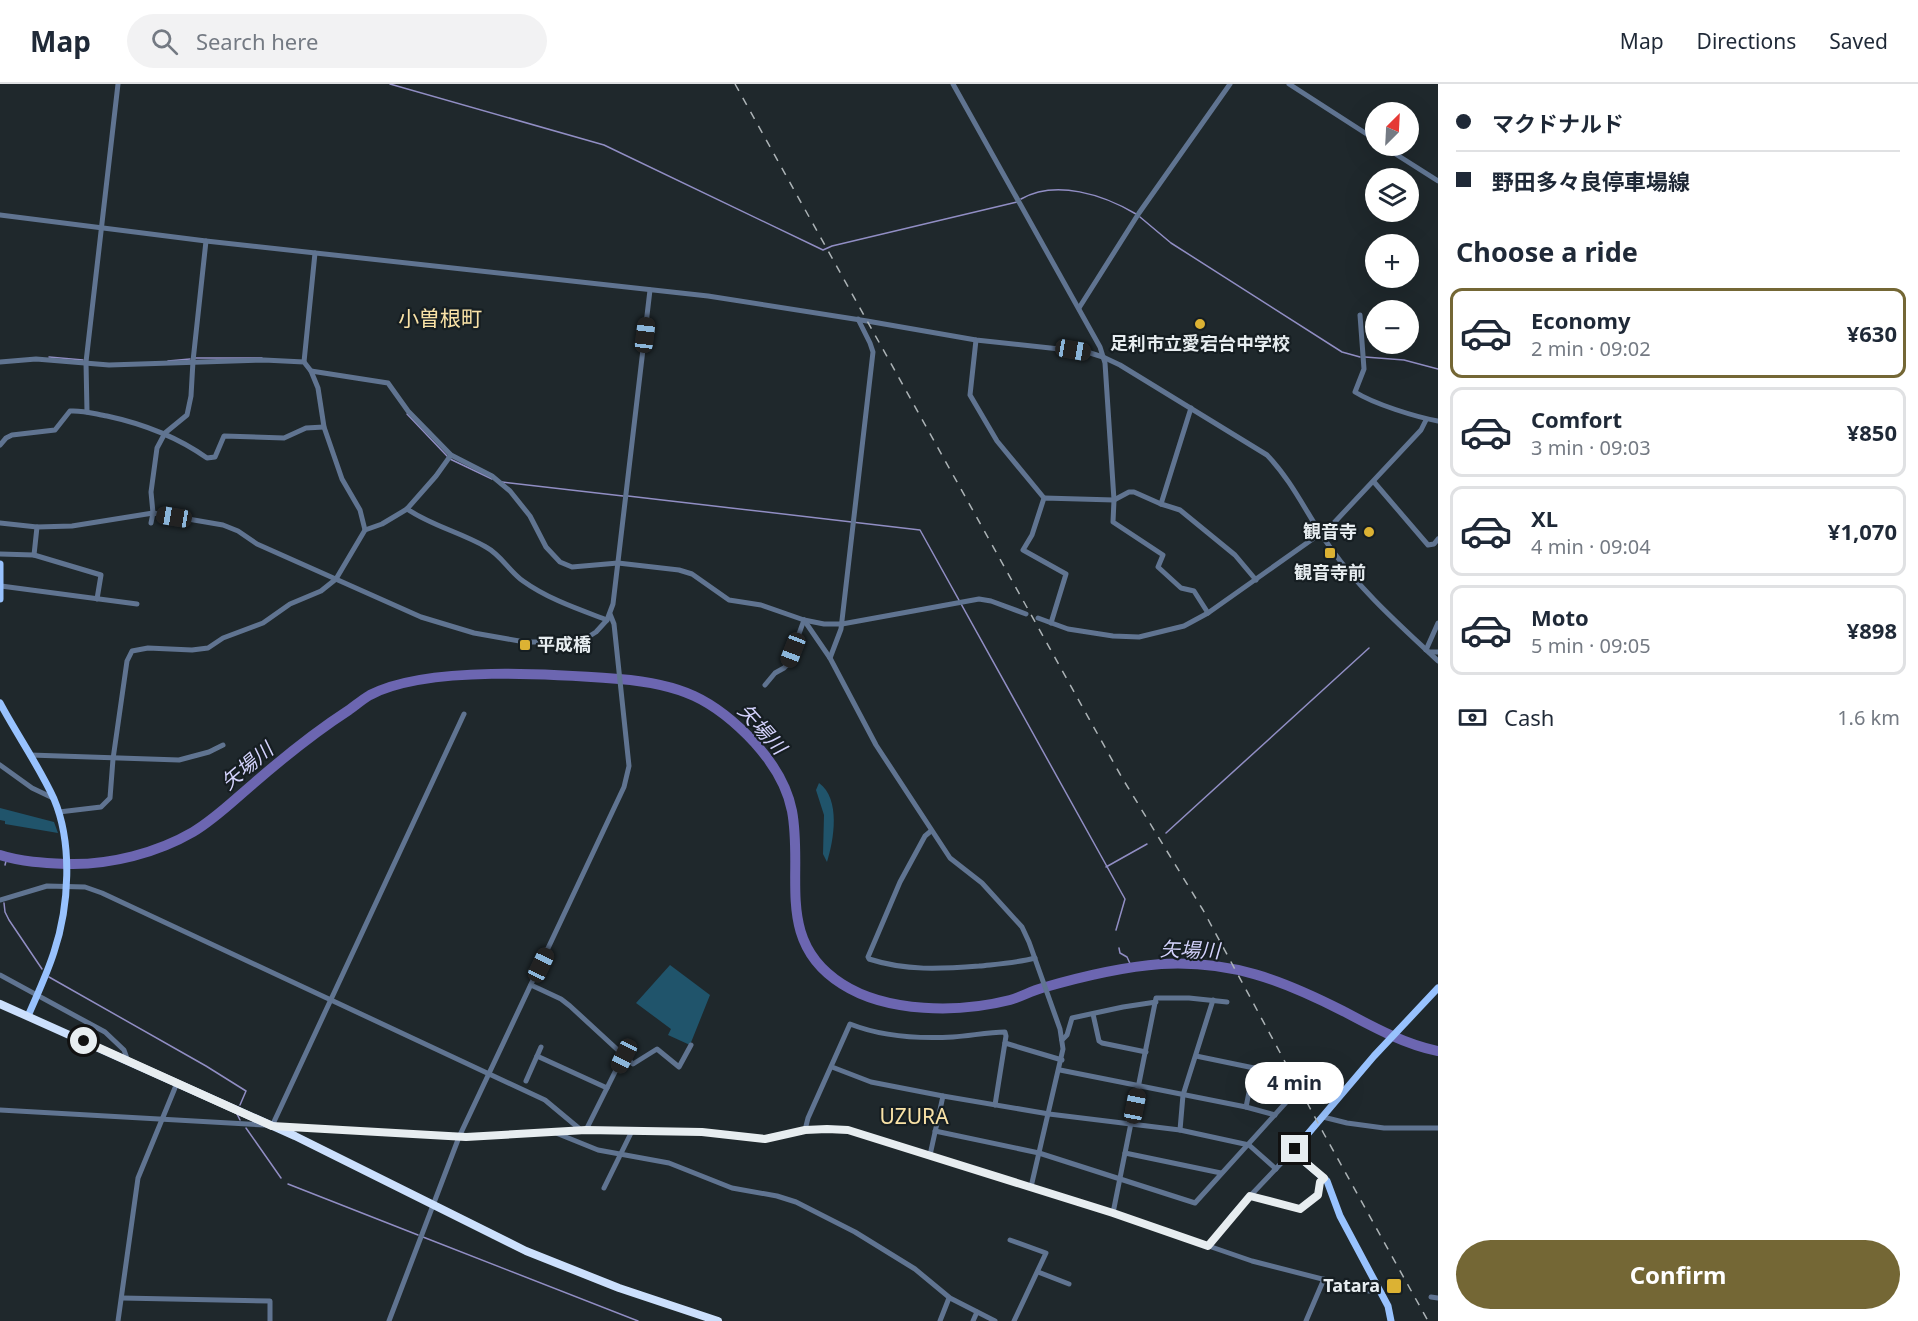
<!DOCTYPE html>
<html lang="en">
<head>
<meta charset="utf-8">
<style>
  :root { --surface:#fff; --page:#f2f2f3; --text:#1f2937; --muted:#747a83; --line:#e0e1e3; --accent:#746735 }
  body { margin:0; font-family:"Noto Sans","Noto Sans JP",sans-serif; background:var(--page); color:var(--text); height:100vh; display:flex; flex-direction:column; font-size:22px; white-space:nowrap }
  * { box-sizing:border-box; margin:0 }
  p { font-size:20px; color:var(--muted) }
  .icon { flex:none; width:33px; height:33px; fill:none; stroke:currentColor; stroke-width:2; stroke-linecap:round; stroke-linejoin:round }
  .map { position:relative; flex:1; overflow:hidden }
  .details { display:flex; flex-direction:column; background:var(--surface); width:480px }
  .details>* { flex:none }
  .banner { display:grid; align-content:center; height:132px; padding:0 18px; background:var(--surface) }
  .needle { width:39px; rotate:24deg }
  .tools { position:absolute; left:1365px; top:18px; display:grid; gap:12px }
  .tools a { display:grid; place-items:center; width:54px; height:54px; border-radius:50%; background:var(--surface); box-shadow:0 6px 24px #0002; font-size:30px }
  .end { position:absolute; width:27px; height:27px; margin:-14px; border:8px solid #e7edf0; background:#111; box-shadow:0 0 0 3px #111 }
  .from { border-radius:50% }
  .bubble { position:absolute; height:42px; border-radius:21px; background:var(--surface); box-shadow:0 6px 24px #0002; font-size:20px; font-weight:700; line-height:42px; text-align:center }
  .car { position:absolute; width:18px; height:36px; margin:-18px -9px; border-radius:8px; box-shadow:0 0 4px 2px #0007; background:linear-gradient(#222 24%,#8ab4d8 0 40%,#222 0 76%,#8ab4d8 0 86%,#222 0) }
  .banner b { display:flex; align-items:center; gap:21px; height:57px; font-size:22px }
  .banner b+b { border-top:2px solid var(--line) }
  .banner i { width:15px; height:15px; background:var(--text) }
  ul { padding:0; list-style:none }
  li { display:flex; align-items:center; gap:18px; height:90px; margin:0 12px 9px; padding:0 6px; border:3px solid var(--line); border-radius:12px }
  li div { flex:1 }
  li b { display:block; font-size:22px }
  li em { font-style:normal; font-weight:700 }
  li.selected { border-color:var(--accent) }
  li>.icon { width:54px; height:54px; stroke-width:1.5 }
  h2 { padding:0 18px; font-size:27px; line-height:72px }
  .pay { display:flex; align-items:center; gap:15px; height:66px; padding:0 18px; font-size:22px }
  .pay p { margin-inline-start:auto }
  .cta { display:flex; gap:12px; margin-top:auto; padding:12px 18px }
  .cta a { flex:1; height:69px; border-radius:36px; background:var(--accent); color:#fff; font-size:24px; font-weight:700; line-height:69px; text-align:center }
  header { display:flex; align-items:center; gap:36px; box-sizing:border-box; height:84px; padding:0 30px; background:var(--surface); border-bottom:2px solid var(--line) }
  header strong { font-size:28px }
  nav { display:flex; gap:33px; margin-inline-start:auto; font-size:21px }
  .search { width:420px; height:54px; background:var(--page); display:flex; align-items:center; gap:15px; box-sizing:border-box; padding:0 21px; border-radius:33px; color:var(--muted); font-size:22px }
  main { display:flex; flex:1; min-height:0 }
  .map>svg:first-child { display:block }
  .green { fill:#20546b }
  .lines { fill:none; stroke-linecap:round; stroke-linejoin:round }
  .stream { stroke:#918ec4; stroke-width:1.5 }
  .river { stroke:#6c66b1; stroke-width:10 }
  .minor { stroke:#607491; stroke-width:5 }
  .major { stroke:#98c2fe; stroke-width:7 }
  .highway { stroke:#cce0fd; stroke-width:8 }
  .rail { stroke:#acb3b6; stroke-width:1.5; stroke-dasharray:8 8; stroke-linecap:butt }
  .route { stroke:#e7edf0; stroke-width:8 }
  .poi-dot { fill:#dcb233; stroke:#161e22; stroke-width:2 }
  .labels { text-anchor:middle; stroke-width:4.5; stroke-linejoin:round; paint-order:stroke }
  .poi-label { font-size:18px; font-weight:bold; fill:#e7edf0; stroke:#161e22 }
  .water-label { font-size:20px; font-style:italic; fill:#d4d3fd; stroke:#161e22 }
  .quarter-label { font-size:21px; fill:#fae3a7; stroke:#161e22 }
</style>
</head>
<body>
<header>
<strong>Map</strong>
<div class="search"><svg class="icon" aria-label="search" viewBox="0 0 24 24"><circle cx="10" cy="10" r="6"/><path d="M15 15l6 6"/></svg>Search here</div>
<nav><a>Map</a><a>Directions</a><a>Saved</a></nav>
</header>
<main>
<div class="map">
<svg width="1438" height="1237" viewBox="0 0 1438 1237">
  <rect width="100%" height="100%" fill="#1f282c"/>
  <!-- green -->
  <g class="green">
    <path d="M819,699C841,715 834,756 827,778L823,770L824,731L816,706Z"/>
    <polygon points="0,724 54,738 58,749 5,740 5,737 0,736"/>
    <polygon points="670,881 710,911 690,961 668,951 671,945 636,919"/>
  </g>
  <g class="lines">
    <!-- stream -->
    <g class="stream">
      <polyline points="390,0 604,61 823,166 832,162 1017,118"/>
      <path d="M1021,115C1056,95 1104,111 1136,130"/>
      <polyline points="1140,133 1171,159 1342,268 1360,273"/>
      <polyline points="49,273 83,276"/>
      <polyline points="1365,273 1404,276 1438,285"/>
      <polyline points="195,274 262,274"/>
      <polyline points="168,277 190,275"/>
      <polyline points="407,330 447,372"/>
      <polyline points="450,375 492,395"/>
      <polyline points="502,398 623,412"/>
      <polyline points="628,412 920,446 1125,815 1116,846"/>
      <polyline points="1166,749 1369,564"/>
      <polyline points="5,781 7,773"/>
      <polyline points="1106,783 1147,760"/>
      <polyline points="4,819 5,828 9,836 42,885"/>
      <polyline points="1119,864 1120,869 1127,873 1132,884"/>
      <polyline points="49,893 206,982 246,1007 240,1021"/>
      <polyline points="237,1030 240,1036"/>
      <polyline points="246,1044 281,1094"/>
      <polyline points="288,1100 418,1151"/>
      <polyline points="423,1153 638,1237"/>
    </g>
    <!-- river -->
    <path class="river" d="M0,771C21,778 46,779 68,780C110,781 157,769 193,748C215,735 234,716 253,700C284,673 315,648 349,626C356,621 363,615 370,611C427,581 554,590 619,595C680,600 713,614 755,659C772,678 787,701 792,727C804,791 774,857 842,900C887,929 959,929 1010,916C1021,913 1031,907 1042,904C1080,893 1121,883 1161,880C1231,876 1282,896 1343,927C1371,942 1406,961 1438,967"/>
    <!-- minor -->
    <g class="minor">
      <polyline points="953,0 1100,263 1105,279 1114,416 1113,438 1163,471 1158,483 1181,504 1194,507 1208,529"/>
      <polyline points="1289,0 1376,56"/>
      <polyline points="1383,62 1438,97"/>
      <path d="M0,131L206,157L708,212L867,237L976,256L1087,268L1103,273L1120,281L1267,371C1294,399 1309,435 1332,466C1362,508 1401,542 1438,577"/>
      <polyline points="1079,224 1139,129 1230,0"/>
      <path d="M1360,231L1364,285L1355,308C1374,320 1416,333 1438,337"/>
      <polyline points="976,256 970,311 997,357 1044,414"/>
      <polyline points="0,278 36,275 109,281 264,276 304,278 311,287 318,304 324,343 342,395 360,426 365,446"/>
      <polyline points="304,278 315,169"/>
      <polyline points="311,287 388,299 408,327 451,371 492,392 510,407 530,432 546,463 560,478 572,483 618,479 679,486 692,490 729,516 761,521 804,536 824,540 842,540 979,515 991,517 1026,530"/>
      <polyline points="87,328 86,278 118,0"/>
      <path d="M0,361L6,354L12,351L55,346L70,327C83,326 95,330 107,332C144,340 176,352 207,374L215,373L224,352L284,354L306,344L324,343"/>
      <polyline points="1374,398 1428,461 1434,460 1438,455"/>
      <polyline points="1161,420 1191,324"/>
      <path d="M407,425C432,442 460,448 486,463C501,471 509,487 523,497C548,515 578,525 607,536"/>
      <polyline points="0,439 37,443 72,442 153,429 223,441 238,447 257,460 421,533 474,549 525,558 580,558 596,548 607,536 613,520 650,206"/>
      <polyline points="151,439 153,429 151,408 157,364 165,349 187,331 191,312 193,277 206,157"/>
      <polyline points="0,470 34,471 101,491 97,515"/>
      <polyline points="34,471 37,443"/>
      <polyline points="1,502 137,520"/>
      <polyline points="1038,534 1068,545 1113,552 1139,553 1184,542 1208,529 1331,442 1421,346 1426,336"/>
      <polyline points="804,536 830,574 876,661 950,774 982,799 1022,843 1029,858 1060,945 1063,965 1031,1103"/>
      <polyline points="1051,539 1066,490 1023,466 1032,451 1044,414 1114,416 1129,408 1134,408 1161,420 1180,426 1235,471 1256,496"/>
      <polyline points="1426,566 1438,539"/>
      <polyline points="1429,568 1438,568"/>
      <polyline points="830,574 841,545 873,268 870,259 858,235"/>
      <polyline points="765,601 775,589 784,584 788,580 804,536"/>
      <polyline points="30,671 179,676 209,668 223,661"/>
      <polyline points="0,681 32,704 53,714"/>
      <polyline points="59,728 101,723 110,714 113,675 127,577 132,567 148,564 192,566 208,564 223,554 263,539 290,520 321,507 336,495 365,446 382,440 407,425 436,392 451,371"/>
      <path d="M931,747L925,752L900,798L868,873L869,875C906,887 941,885 979,882C998,880 1017,879 1035,874"/>
      <polyline points="0,816 47,802 85,803 102,809 545,1016 581,1046"/>
      <polyline points="0,891 105,948 124,966 128,977"/>
      <polyline points="531,901 561,915 570,922 633,980 657,965 679,983 691,961"/>
      <polyline points="1093,930 1099,957 1102,959 1146,968"/>
      <polyline points="1062,956 1067,951 1072,934 1123,923 1156,918"/>
      <polyline points="1005,959 1062,976"/>
      <polyline points="537,972 607,1004"/>
      <polyline points="832,983 871,998 943,1012 1049,1030 1180,1046 1249,1061 1276,1085"/>
      <polyline points="1060,986 1246,1023 1254,984 1196,972"/>
      <polyline points="526,997 541,963"/>
      <polyline points="1246,1023 1275,1031"/>
      <polyline points="0,1026 265,1041"/>
      <polyline points="1323,1033 1347,1039 1384,1044 1438,1044"/>
      <polyline points="272,1042 464,630"/>
      <polyline points="277,1042 466,1053 586,1046 720,1049 765,1055 805,1046 827,1045 848,1046 1113,1129 1252,1177 1369,1207 1380,1206"/>
      <polyline points="586,1046 623,972"/>
      <path d="M805,1046L808,1034L850,940C883,953 918,955 953,953C970,952 988,948 1005,948L1006,952L995,1021"/>
      <polyline points="1180,1046 1183,1011 1213,916"/>
      <polyline points="935,1047 1039,1069 1195,1119 1290,1014 1277,989 1254,984"/>
      <polyline points="556,1049 598,1066 669,1079 732,1104 777,1112 796,1118 855,1148 915,1185 950,1214 995,1237"/>
      <polyline points="1125,1069 1221,1089"/>
      <polyline points="930,1071 943,1012"/>
      <polyline points="604,1104 632,1047"/>
      <polyline points="1250,1112 1300,1125 1318,1111 1320,1098 1325,1094"/>
      <polyline points="1113,1129 1156,914 1189,914 1227,918"/>
      <polyline points="1010,1156 1046,1169 1014,1237"/>
      <polyline points="1208,1162 1232,1131 1288,1072"/>
      <polyline points="1038,1188 1069,1200"/>
      <polyline points="1431,1213 1438,1214"/>
      <polyline points="122,1214 270,1217 270,1237"/>
      <polyline points="118,1237 138,1094 177,999"/>
      <polyline points="389,1237 459,1053 624,703 629,682 614,540 610,530"/>
      <polyline points="940,1237 949,1214"/>
      <polyline points="973,1237 977,1228"/>
      <polyline points="1306,1237 1324,1195"/>
    </g>
    <!-- major -->
    <g class="major">
      <polyline points="0,480 0,515"/>
      <path d="M0,619C17,651 39,682 54,715C73,760 69,823 54,868C47,890 37,911 28,932"/>
      <polyline points="1391,1237 1388,1222 1340,1132 1327,1097 1298,1072 1295,1065 1374,972 1438,904"/>
    </g>
    <!-- highway -->
    <polyline class="highway" points="0,920 295,1052 526,1167 619,1204 718,1237"/>
    <!-- rail -->
    <polyline class="rail" points="735,0 1121,692 1203,826 1324,1050 1428,1237"/>
  </g>
  <g class="lines">
    <!-- route -->
    <polyline class="route" points="84,957 272,1042 466,1053 586,1046 702,1048 765,1055 805,1046 827,1045 848,1046 1113,1129 1208,1162 1250,1112 1300,1125 1318,1111 1320,1098 1324,1094 1298,1072 1295,1065"/>
  </g>
  <!-- markers -->
  <g class="poi-dot">
    <circle cx="1200" cy="240" r="6"/>
    <circle cx="1369" cy="448" r="6"/>
    <rect x="1324" y="463" width="12" height="12" rx="3"/>
    <rect x="519" y="555" width="12" height="12" rx="3"/>
    <rect x="1386" y="1194" width="16" height="16" rx="3"/>
  </g>
  <g class="labels">
    <!-- poi labels -->
    <g class="poi-label">
      <text x="1200" y="266">足利市立愛宕台中学校</text>
      <text x="1357" y="454" text-anchor="end">観音寺</text>
      <text x="1330" y="495">観音寺前</text>
      <text x="537" y="567" text-anchor="start">平成橋</text>
      <text x="1380" y="1208" text-anchor="end">Tatara</text>
    </g>
    <!-- water labels -->
    <g class="water-label">
      <text transform="translate(762 645) rotate(48)" y="7">矢場川</text>
      <text transform="translate(247 682) rotate(-40)" y="7">矢場川</text>
      <text transform="translate(1190 866) rotate(2)" y="7">矢場川</text>
    </g>
    <!-- quarter labels -->
    <g class="quarter-label">
      <text x="440" y="242">小曽根町</text>
      <text x="914" y="1040">UZURA</text>
    </g>
  </g>
</svg>
<div class="tools">
<a><svg class="needle" viewBox="-14 -14 28 28"><path d="M0-13l5 13h-10z" fill="#e53935"/><path d="M0 13l5-13h-10z" fill="#747a83"/></svg></a>
<a><svg class="icon" aria-label="layers" viewBox="0 0 24 24"><path d="M12 4l9 5-9 5-9-5zM3 14l9 5 9-5"/></svg></a>
<a>+</a>
<a>−</a>
</div>
<i class="end from" style="left:84px;top:957px"></i>
<i class="end" style="left:1295px;top:1065px"></i>
<div class="bubble" style="left:1245px;top:978px;width:99px">4 min</div>
<i class="car" style="left:645px;top:251px;rotate:7deg"></i>
<i class="car" style="left:1073px;top:266px;rotate:100deg"></i>
<i class="car" style="left:174px;top:433px;rotate:279deg"></i>
<i class="car" style="left:793px;top:566px;rotate:201deg"></i>
<i class="car" style="left:541px;top:881px;rotate:25deg"></i>
<i class="car" style="left:624px;top:972px;rotate:206deg"></i>
<i class="car" style="left:1135px;top:1022px;rotate:11deg"></i>
</div>
<section class="details">
<div class="banner">
<b><i class="from"></i>マクドナルド</b>
<b><i></i>野田多々良停車場線</b>
</div>
<h2>Choose a ride</h2>
<ul>
<li class="selected"><svg class="icon" aria-label="car" viewBox="0 0 24 24"><path d="M5 17H2v-5l4-1 3-4h7l3 4 3 1v5h-3M9 17h6M6 11h13"/><circle cx="7" cy="17" r="2"/><circle cx="17" cy="17" r="2"/></svg><div><b>Economy</b><p>2 min · 09:02</p></div><em>¥630</em></li>
<li><svg class="icon" aria-label="car" viewBox="0 0 24 24"><path d="M5 17H2v-5l4-1 3-4h7l3 4 3 1v5h-3M9 17h6M6 11h13"/><circle cx="7" cy="17" r="2"/><circle cx="17" cy="17" r="2"/></svg><div><b>Comfort</b><p>3 min · 09:03</p></div><em>¥850</em></li>
<li><svg class="icon" aria-label="car" viewBox="0 0 24 24"><path d="M5 17H2v-5l4-1 3-4h7l3 4 3 1v5h-3M9 17h6M6 11h13"/><circle cx="7" cy="17" r="2"/><circle cx="17" cy="17" r="2"/></svg><div><b>XL</b><p>4 min · 09:04</p></div><em>¥1,070</em></li>
<li><svg class="icon" aria-label="car" viewBox="0 0 24 24"><path d="M5 17H2v-5l4-1 3-4h7l3 4 3 1v5h-3M9 17h6M6 11h13"/><circle cx="7" cy="17" r="2"/><circle cx="17" cy="17" r="2"/></svg><div><b>Moto</b><p>5 min · 09:05</p></div><em>¥898</em></li>
</ul>
<div class="pay"><svg class="icon" aria-label="cash" viewBox="0 0 24 24"><path d="M3 7h18v10H3z"/><circle cx="12" cy="12" r="2"/></svg>Cash<p>1.6 km</p></div>
<div class="cta"><a>Confirm</a></div>
</section>
</main>
</body>
</html>
